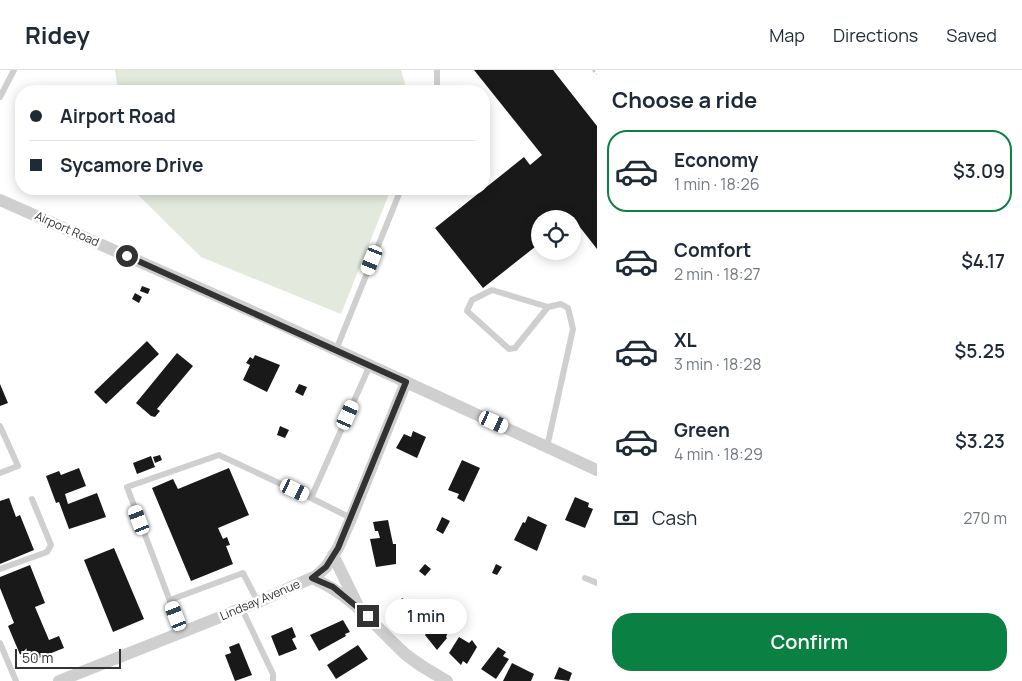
<!DOCTYPE html>
<html lang="en">
<head>
<meta charset="utf-8">
<style>
  :root { --surface:#fff; --page:#f2f2f3; --text:#1f2937; --muted:#747a83; --line:#e0e1e3; --accent:#0b8043 }
  body { margin:0; font-family:Manrope,sans-serif; background:var(--page); color:var(--text); height:100vh; display:flex; flex-direction:column; font-size:19px; white-space:nowrap }
  * { box-sizing:border-box; margin:0 }
  p { font-size:16px; color:var(--muted) }
  .icon { flex:none; width:28px; height:28px; fill:none; stroke:currentColor; stroke-width:2; stroke-linecap:round; stroke-linejoin:round }
  .map { position:relative; flex:1; overflow:hidden }
  .panel { display:flex; flex-direction:column; background:var(--surface); width:425px }
  .panel>* { flex:none }
  .hud { position:absolute; left:15px; top:15px; width:475px; height:110px; border-radius:20px; box-shadow:0 2px 12px #0003; display:grid; align-content:center; height:110px; padding:0 15px; background:var(--surface) }
  .fabs { position:absolute; left:531px; top:140px; display:grid; gap:10px }
  .fabs a { display:grid; place-items:center; width:50px; height:50px; border-radius:50%; background:var(--surface); box-shadow:0 2px 12px #0003; font-size:25px }
  .scale { position:absolute; left:15px; bottom:12px; width:106px; box-sizing:border-box; padding-left:5px; border:2px solid #323232; border-top:0; font-size:14px; line-height:18px; white-space:nowrap; color:#323232; -webkit-text-stroke:4px #fff; paint-order:stroke }
  .end { position:absolute; width:22px; height:22px; margin:-11px; border:6px solid #323232; background:#fff; box-shadow:0 0 0 2px #fff }
  .from { border-radius:50% }
  .bubble { position:absolute; height:35px; border-radius:18px; background:var(--surface); box-shadow:0 2px 12px #0003; font-size:16px; font-weight:600; line-height:35px; text-align:center }
  .car { position:absolute; width:15px; height:30px; margin:-15px -8px; border-radius:6px; box-shadow:0 0 4px 1px #0007; background:linear-gradient(#fff 24%,#345 0 40%,#fff 0 76%,#345 0 86%,#fff 0) }
  .hud b { display:flex; align-items:center; gap:18px; height:48px; font-size:19px }
  .hud b+b { border-top:1px solid var(--line) }
  .hud i { width:12px; height:12px; background:var(--text) }
  ul { padding:0; list-style:none }
  li { display:flex; align-items:center; gap:15px; height:82px; margin:0 10px 8px; padding:0 5px; border:2px solid transparent; border-radius:20px }
  li div { flex:1 }
  li b { display:block; font-size:19px }
  li em { font-style:normal; font-weight:600 }
  li.selected { border-color:var(--accent) }
  li>.icon { width:45px; height:45px; stroke-width:1.5 }
  h2 { padding:0 15px; font-size:22px; line-height:60px }
  .pay { display:flex; align-items:center; gap:12px; height:55px; padding:0 15px; font-size:19px }
  .pay p { margin-inline-start:auto }
  .cta { display:flex; gap:10px; margin-top:auto; padding:10px 15px }
  .cta a { flex:1; height:58px; border-radius:20px; background:var(--accent); color:#fff; font-size:20px; font-weight:600; line-height:58px; text-align:center }
  header { display:flex; align-items:center; gap:30px; box-sizing:border-box; height:70px; padding:0 25px; background:var(--surface); border-bottom:1px solid var(--line) }
  header strong { font-size:24px }
  nav { display:flex; gap:28px; margin-inline-start:auto; font-size:18px }
  main { display:flex; flex:1; min-height:0 }
  .map>svg:first-child { display:block }
  .green { fill:#e3e9dc }
  .building { fill:#191919 }
  .lines { fill:none; stroke-linecap:round; stroke-linejoin:round }
  .path { stroke:#c9c9c9; stroke-width:2.5; stroke-dasharray:2.5 2.5; stroke-linecap:butt }
  .lane { stroke:#cfcfcf; stroke-width:6 }
  .street { stroke:#cfcfcf; stroke-width:12 }
  .route { stroke:#323232; stroke-width:6 }
  .labels { text-anchor:middle; stroke-width:5; stroke-linejoin:round; paint-order:stroke }
  .street-label { font-size:12px; fill:#323232; stroke:#fff }
</style>
</head>
<body>
<header>
<strong>Ridey</strong>
<nav><a>Map</a><a>Directions</a><a>Saved</a></nav>
</header>
<main>
<div class="map">
<svg width="597" height="611" viewBox="0 0 597 611">
  <rect width="100%" height="100%" fill="#fff"/>
  <!-- green -->
  <g class="green">
    <polygon points="115,0 401,0 407,21 118,21"/>
    <polygon points="132,119 391,119 341,244 201,187"/>
  </g>
  <!-- building -->
  <g class="building">
    <polygon points="474,0 553,0 597,56 597,179 572,147 540,149 540,173 483,218 435,158 524,87 530,95 542,85"/>
    <polygon points="142,216 150,219 148,224 140,221"/>
    <polygon points="135,223 142,227 139,233 132,229"/>
    <polygon points="147,271 159,284 106,334 94,322"/>
    <polygon points="177,283 193,296 157,339 160,341 155,347 151,346 136,333"/>
    <polygon points="255,285 280,295 267,322 243,310 250,295 246,293 250,287 253,289"/>
    <polygon points="0,314 8,333 0,336"/>
    <polygon points="299,314 307,317 303,326 295,322"/>
    <polygon points="280,356 289,360 285,368 277,365"/>
    <polygon points="413,361 426,367 417,388 396,378 404,364 411,367"/>
    <polygon points="160,385 162,390 155,393 153,387"/>
    <polygon points="151,386 155,397 137,404 133,393"/>
    <polygon points="462,390 480,398 464,432 457,428 459,424 448,420"/>
    <polygon points="79,398 86,416 65,424 68,434 97,423 106,447 69,459 59,432 56,433 46,406 59,401 61,405"/>
    <polygon points="229,398 249,445 218,458 223,469 227,467 230,475 226,476 233,494 191,511 152,418 173,409 178,419"/>
    <polygon points="575,427 589,433 588,437 593,439 585,458 565,450"/>
    <polygon points="9,428 16,447 20,445 34,480 0,494 0,431"/>
    <polygon points="528,446 547,455 537,481 514,470 523,452 525,453"/>
    <polygon points="442,447 450,451 443,464 436,460"/>
    <polygon points="388,450 393,474 396,474 396,494 376,497 370,469 380,468 378,461 375,461 373,452"/>
    <polygon points="114,478 144,549 113,562 84,490"/>
    <polygon points="425,494 431,499 425,506 419,501"/>
    <polygon points="496,494 502,497 497,505 492,503"/>
    <polygon points="30,495 45,533 35,537 49,570 59,566 64,578 24,594 8,556 14,553 0,518 0,507"/>
    <polygon points="402,528 422,542 413,556 409,554 407,558 400,554 402,550 393,544"/>
    <polygon points="432,547 444,558 447,555 450,557 446,567 447,568 437,580 425,565 428,561 423,558"/>
    <polygon points="343,550 350,562 345,564 346,566 319,581 310,565"/>
    <polygon points="292,557 296,567 292,569 297,579 279,586 271,566"/>
    <polygon points="459,567 469,573 472,570 477,577 467,594 463,591 461,595 449,583"/>
    <polygon points="239,573 252,605 235,611 225,585 231,583 229,577"/>
    <polygon points="358,575 368,589 336,609 327,595"/>
    <polygon points="498,577 506,582 503,586 509,589 496,609 481,599"/>
    <polygon points="512,593 534,604 531,611 503,611"/>
    <polygon points="559,597 572,603 569,611 554,609"/>
  </g>
  <g class="lines">
    <!-- path -->
    <polyline class="path" points="593,0 597,4"/>
    <!-- lane -->
    <g class="lane">
      <polyline points="437,0 437,21"/>
      <polyline points="0,27 14,0"/>
      <polyline points="336,280 401,119"/>
      <polyline points="0,356 18,396 0,403"/>
      <polyline points="547,377 573,259 568,238 561,234 548,237 515,278 509,279 467,241 472,230 492,220 548,237"/>
      <polyline points="311,428 351,448"/>
      <polyline points="0,499 47,482 51,475 32,429"/>
      <polyline points="585,508 597,513"/>
      <polyline points="170,530 243,503 258,532"/>
      <polyline points="242,539 273,604 273,611"/>
      <polyline points="182,563 127,417 219,385 311,428 370,295"/>
      <polyline points="0,573 16,611"/>
    </g>
    <!-- street -->
    <g class="street">
      <polyline points="0,130 267,248 597,400"/>
      <polyline points="333,485 357,534"/>
      <path d="M312,508C352,525 371,552 402,581C415,593 431,602 447,611"/>
      <polyline points="59,611 258,532 316,506 326,497 338,478 350,451 406,312"/>
    </g>
  </g>
  <g class="lines">
    <!-- route -->
    <polyline class="route" points="127,186 406,312 338,478 326,497 312,508 333,517 368,546"/>
  </g>
  <g class="labels">
    <!-- street labels -->
    <g class="street-label">
      <text transform="translate(67 159) rotate(24)" y="4">Airport Road</text>
      <text transform="translate(260 530) rotate(-23)" y="4">Lindsay Avenue</text>
    </g>
  </g>
</svg>
<div class="fabs">
<a><svg class="icon" aria-label="locate" viewBox="0 0 24 24"><circle cx="12" cy="12" r="6"/><path d="M12 2v4M12 18v4M2 12h4M18 12h4"/></svg></a>
</div>
<div class="scale">50 m</div>
<i class="end from" style="left:127px;top:186px"></i>
<i class="end" style="left:368px;top:546px"></i>
<div class="bubble" style="left:385px;top:529px;width:82px">1 min</div>
<i class="car" style="left:372px;top:190px;rotate:202deg"></i>
<i class="car" style="left:348px;top:345px;rotate:24deg"></i>
<i class="car" style="left:494px;top:352px;rotate:115deg"></i>
<i class="car" style="left:295px;top:420px;rotate:116deg"></i>
<i class="car" style="left:139px;top:450px;rotate:339deg"></i>
<i class="car" style="left:176px;top:546px;rotate:339deg"></i>
<div class="hud">
<b><i class="from"></i>Airport Road</b>
<b><i></i>Sycamore Drive</b>
</div>
</div>
<section class="panel">
<h2>Choose a ride</h2>
<ul>
<li class="selected"><svg class="icon" aria-label="car" viewBox="0 0 24 24"><path d="M5 17H2v-5l4-1 3-4h7l3 4 3 1v5h-3M9 17h6M6 11h13"/><circle cx="7" cy="17" r="2"/><circle cx="17" cy="17" r="2"/></svg><div><b>Economy</b><p>1 min · 18:26</p></div><em>$3.09</em></li>
<li><svg class="icon" aria-label="car" viewBox="0 0 24 24"><path d="M5 17H2v-5l4-1 3-4h7l3 4 3 1v5h-3M9 17h6M6 11h13"/><circle cx="7" cy="17" r="2"/><circle cx="17" cy="17" r="2"/></svg><div><b>Comfort</b><p>2 min · 18:27</p></div><em>$4.17</em></li>
<li><svg class="icon" aria-label="car" viewBox="0 0 24 24"><path d="M5 17H2v-5l4-1 3-4h7l3 4 3 1v5h-3M9 17h6M6 11h13"/><circle cx="7" cy="17" r="2"/><circle cx="17" cy="17" r="2"/></svg><div><b>XL</b><p>3 min · 18:28</p></div><em>$5.25</em></li>
<li><svg class="icon" aria-label="car" viewBox="0 0 24 24"><path d="M5 17H2v-5l4-1 3-4h7l3 4 3 1v5h-3M9 17h6M6 11h13"/><circle cx="7" cy="17" r="2"/><circle cx="17" cy="17" r="2"/></svg><div><b>Green</b><p>4 min · 18:29</p></div><em>$3.23</em></li>
</ul>
<div class="pay"><svg class="icon" aria-label="cash" viewBox="0 0 24 24"><path d="M3 7h18v10H3z"/><circle cx="12" cy="12" r="2"/></svg>Cash<p>270 m</p></div>
<div class="cta"><a>Confirm</a></div>
</section>
</main>
</body>
</html>
